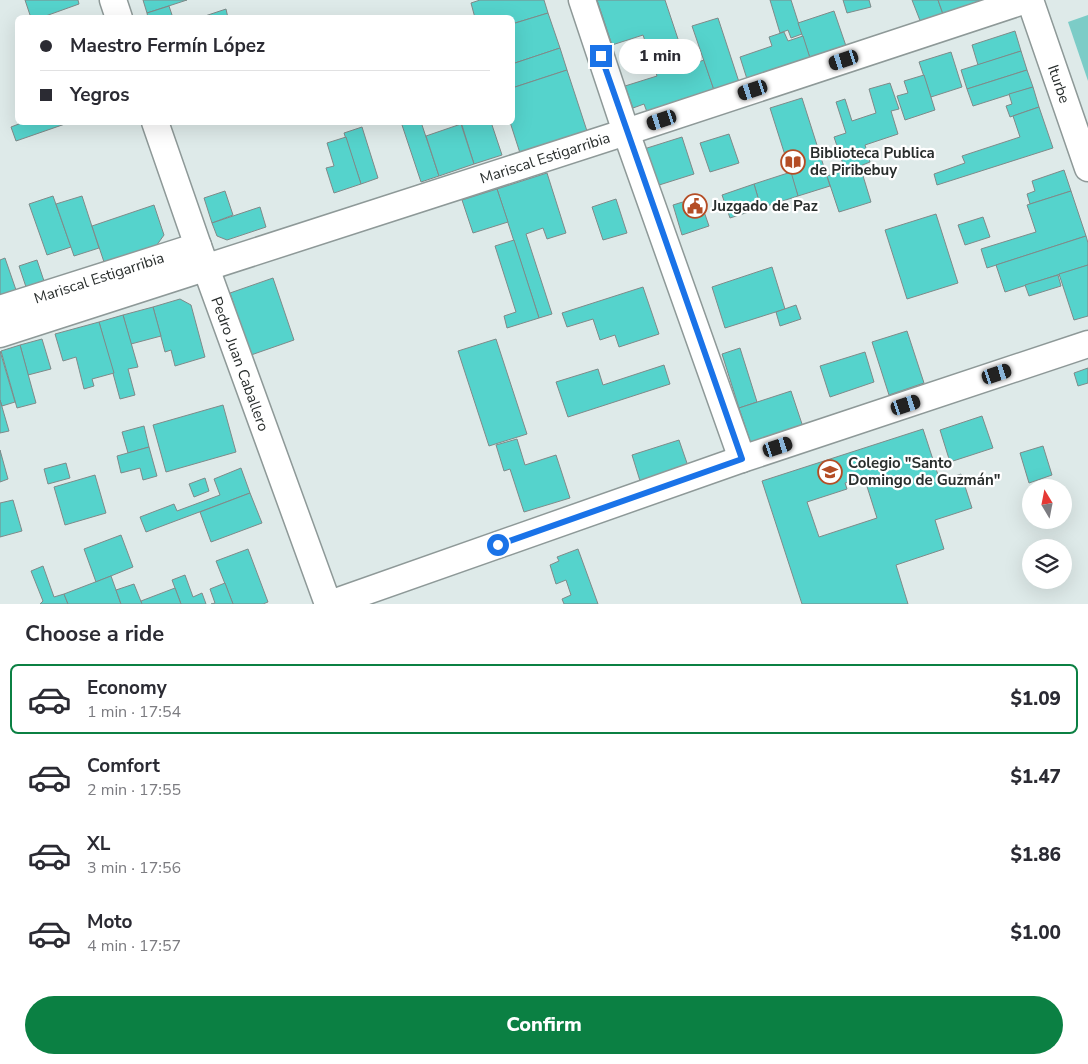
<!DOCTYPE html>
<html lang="en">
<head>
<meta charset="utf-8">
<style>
  :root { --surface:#fff; --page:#f2f2f3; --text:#2b2b33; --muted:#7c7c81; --line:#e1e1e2; --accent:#0b8043 }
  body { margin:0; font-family:"Nunito Sans",sans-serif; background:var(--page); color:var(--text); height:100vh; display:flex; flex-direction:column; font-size:19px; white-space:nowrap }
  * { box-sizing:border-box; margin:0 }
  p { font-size:16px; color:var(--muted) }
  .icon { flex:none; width:28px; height:28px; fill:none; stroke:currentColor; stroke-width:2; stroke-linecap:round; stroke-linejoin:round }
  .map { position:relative; height:604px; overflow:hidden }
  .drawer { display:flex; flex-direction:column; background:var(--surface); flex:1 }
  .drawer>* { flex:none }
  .guide { position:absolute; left:15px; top:15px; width:500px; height:110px; border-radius:8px; box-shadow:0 5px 20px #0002; display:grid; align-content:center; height:110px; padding:0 25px; background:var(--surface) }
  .needle { width:32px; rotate:350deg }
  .controls { position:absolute; left:1022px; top:479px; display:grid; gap:10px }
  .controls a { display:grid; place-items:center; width:50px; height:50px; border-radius:50%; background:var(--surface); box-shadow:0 5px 20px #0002; font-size:25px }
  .end { position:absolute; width:22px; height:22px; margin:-11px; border:6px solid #1a73e8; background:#fff; box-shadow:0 0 0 2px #fff }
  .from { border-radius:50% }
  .bubble { position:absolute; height:35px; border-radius:18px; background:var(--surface); box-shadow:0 5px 20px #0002; font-size:16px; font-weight:800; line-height:35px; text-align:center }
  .car { position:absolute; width:15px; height:30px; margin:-15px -8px; border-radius:6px; box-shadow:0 0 4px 1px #0007; background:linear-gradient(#222 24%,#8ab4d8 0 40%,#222 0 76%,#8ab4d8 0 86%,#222 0) }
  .guide b { display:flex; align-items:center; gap:18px; height:48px; font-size:19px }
  .guide b+b { border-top:1px solid var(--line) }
  .guide i { width:12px; height:12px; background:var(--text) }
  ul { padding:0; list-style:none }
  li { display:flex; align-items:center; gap:15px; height:70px; margin:0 10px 8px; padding:0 15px; border:2px solid transparent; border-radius:8px }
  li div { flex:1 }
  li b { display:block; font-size:19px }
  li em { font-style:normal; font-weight:800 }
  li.active { border-color:var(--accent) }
  li>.icon { width:45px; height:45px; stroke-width:1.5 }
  h2 { padding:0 25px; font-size:22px; line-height:60px }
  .action { display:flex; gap:10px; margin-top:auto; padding:10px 25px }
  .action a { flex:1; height:58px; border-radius:30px; background:var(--accent); color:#fff; font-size:20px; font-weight:800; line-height:58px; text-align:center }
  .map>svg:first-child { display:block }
  .green { fill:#7cccc7 }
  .building { fill:#55d3cc; stroke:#7f8a89; fill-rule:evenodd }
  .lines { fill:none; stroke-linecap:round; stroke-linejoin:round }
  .minor-casing { stroke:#8e9998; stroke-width:29 }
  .minor { stroke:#fff; stroke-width:26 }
  .route { stroke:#1a73e8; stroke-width:6 }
  .labels { text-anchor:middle; stroke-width:4.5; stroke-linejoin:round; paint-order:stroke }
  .street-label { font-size:15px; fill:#292e2d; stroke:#fff }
  .poi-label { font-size:15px; font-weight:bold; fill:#292e2d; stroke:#fff; text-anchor:start }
</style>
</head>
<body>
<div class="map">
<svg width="1088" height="604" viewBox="0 0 1088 604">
  <rect width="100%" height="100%" fill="#deeae9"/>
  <!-- green -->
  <polygon class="green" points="1088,15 1088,81 1068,22"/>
  <!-- building -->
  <g class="building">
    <polygon points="25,0 78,0 79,4 40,18 31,18"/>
    <polygon points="143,0 187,0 147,13"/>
    <polygon points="480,0 544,0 548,13 512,24 512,18 475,18 471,3"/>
    <polygon points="597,0 665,0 687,66 704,60 714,90 647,112 644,104 633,108 625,86 657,76 643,35 612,45"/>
    <polygon points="770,0 791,0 802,34 791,38 788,30 780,33"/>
    <polygon points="843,0 869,0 871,7 847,13"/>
    <polygon points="912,0 938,0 943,14 921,23"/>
    <polygon points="938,0 982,0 943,14"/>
    <polygon points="169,6 173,18 148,18 147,13"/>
    <polygon points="226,9 228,18 199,18"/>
    <polygon points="834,11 846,46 810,58 798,23"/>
    <polygon points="548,13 560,48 512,64 512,24"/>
    <polygon points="718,18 739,82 714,90 692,26"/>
    <polygon points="1015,31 1021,51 978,65 972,45"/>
    <polygon points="784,32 788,41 803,36 810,58 747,79 740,57 772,46 769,37"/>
    <polygon points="560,48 567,70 512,88 512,64"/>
    <polygon points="1021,51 1027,70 967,89 961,70"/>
    <polygon points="951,52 962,87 931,97 919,62"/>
    <polygon points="567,70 587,131 520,153 510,122 512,122 512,88"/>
    <polygon points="1027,70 1033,87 973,106 967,89"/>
    <polygon points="924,75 935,110 905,120 897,96 908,93 904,81"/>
    <polygon points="890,83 899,109 891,111 898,134 865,145 870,162 860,166 871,202 839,212 827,176 845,170 834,137 846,133 836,102 845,99 852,121 876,113 869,89"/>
    <polygon points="1033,87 1039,107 1010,117 1006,106 1012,104 1009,94"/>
    <polygon points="802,98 830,186 798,196 770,108"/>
    <polygon points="1039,107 1053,148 937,185 934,174 965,163 962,156 1020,137 1013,116"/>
    <polygon points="24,122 65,122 65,124 16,141 11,127"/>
    <polygon points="401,122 421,122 439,176 421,182"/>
    <polygon points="461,122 491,122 502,155 474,164"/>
    <polygon points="461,124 474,164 439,176 426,136"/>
    <polygon points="362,127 378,178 361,184 344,133"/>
    <polygon points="729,134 739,163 710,172 700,143"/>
    <polygon points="346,137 361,184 334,193 326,168 334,166 327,143"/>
    <polygon points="682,137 694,174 656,186 644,149"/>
    <polygon points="1064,170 1071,191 1030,204 1027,194 1035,191 1032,181"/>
    <polygon points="791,172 798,196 761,208 754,184"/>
    <polygon points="547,173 566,233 547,239 543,228 526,234 552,314 539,318 497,189"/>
    <polygon points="754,184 761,208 730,218 722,195"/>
    <polygon points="497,189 508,222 473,233 462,200"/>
    <polygon points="225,191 233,215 212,223 204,198"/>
    <polygon points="1071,191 1086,236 987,268 981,249 1036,232 1027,205"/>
    <polygon points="53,196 71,247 47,255 29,204"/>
    <polygon points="82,196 99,248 74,256 56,204"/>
    <polygon points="699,197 709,226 682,235 673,205"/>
    <polygon points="616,199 627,233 603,240 592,207"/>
    <polygon points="154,205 164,235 154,249 105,265 92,226"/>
    <polygon points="260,207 266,227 227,240 217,236 212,223"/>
    <polygon points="936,214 958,283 907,299 885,230"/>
    <polygon points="983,217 990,237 965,245 958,225"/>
    <polygon points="1086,236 1088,243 1088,265 1005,292 996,265"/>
    <polygon points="514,240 539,318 507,328 504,316 516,312 495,246"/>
    <polygon points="5,258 16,290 0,295 0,260"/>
    <polygon points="37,260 44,281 26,287 19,266"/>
    <polygon points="1088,265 1088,316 1074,320 1059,274"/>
    <polygon points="772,267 785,309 725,328 712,287"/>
    <polygon points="1058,275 1061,286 1029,296 1025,285"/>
    <polygon points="273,278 294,340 251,355 230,293"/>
    <polygon points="643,287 659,334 619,347 615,335 600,340 593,319 567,327 562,313"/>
    <polygon points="180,299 191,305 205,357 175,366 171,350 165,352 153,307"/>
    <polygon points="796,305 801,319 780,326 776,312"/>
    <polygon points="153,307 161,336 131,344 123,315"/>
    <polygon points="123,315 138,367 128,369 135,395 120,399 99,322"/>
    <polygon points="99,322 114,373 92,379 94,386 84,389 76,357 63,361 55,334"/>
    <polygon points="907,331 924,383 889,395 872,342"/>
    <polygon points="42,339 51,369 28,375 20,345"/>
    <polygon points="496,339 527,434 489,446 458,351"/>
    <polygon points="20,345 36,403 17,408 1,351"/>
    <polygon points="740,348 757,402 739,408 722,354"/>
    <polygon points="0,351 15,402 2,406 0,400"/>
    <polygon points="865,352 874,382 830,397 820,366"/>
    <polygon points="664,365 670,384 568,417 556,382 598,369 603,385"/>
    <polygon points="1088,368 1088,383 1078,386 1074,373"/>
    <polygon points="791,391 803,427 751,444 739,408"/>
    <polygon points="0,400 9,431 0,433"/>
    <polygon points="223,405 236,452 166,472 153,425"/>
    <polygon points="982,416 993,448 950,462 940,430"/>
    <polygon points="144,426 149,447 128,453 122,432"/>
    <path d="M923,429L940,481L961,474L972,508L935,520L944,549L896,565L908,604H802L762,481ZM864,477L877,518L819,537L807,502L847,489L845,483Z"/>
    <polygon points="517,439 525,465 556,455 570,498 524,512 510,469 504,471 496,445"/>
    <polygon points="679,440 689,469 641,484 632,455"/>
    <polygon points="1043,446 1052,475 1029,483 1020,453"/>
    <polygon points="149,447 157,476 143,480 140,468 121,473 117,456"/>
    <polygon points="0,450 8,479 0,482"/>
    <polygon points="66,463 70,478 48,484 44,469"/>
    <polygon points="241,468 250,493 146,532 140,517 174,504 177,511 220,495 214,479"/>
    <polygon points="95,475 106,513 65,525 54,487"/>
    <polygon points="205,478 209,491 194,497 189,484"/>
    <polygon points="250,493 262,523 211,542 200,512"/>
    <polygon points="13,500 22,531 0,537 0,503"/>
    <polygon points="121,535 133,567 96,582 84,549"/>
    <polygon points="248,549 268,602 263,604 233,604 216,561"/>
    <polygon points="578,549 598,604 564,604 562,599 571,595 566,580 556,584 550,565 559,561 557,557"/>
    <polygon points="43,566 54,597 64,594 68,604 40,604 43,601 31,571"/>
    <polygon points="185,575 193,597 202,593 206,604 181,604 172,580"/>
    <polygon points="111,576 121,604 68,604 64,594"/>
    <polygon points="225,583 233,604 211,604 215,603 210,589"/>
    <polygon points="134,584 142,604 121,604 116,590"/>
    <polygon points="175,588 181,604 142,604 141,601"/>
  </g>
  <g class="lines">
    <!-- minor casing -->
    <g class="minor-casing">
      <g id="minor">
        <polyline points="113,0 119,18"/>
        <polyline points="582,0 626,132 742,459"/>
        <polyline points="1030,0 1088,168"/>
        <polyline points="155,122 198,246 328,604"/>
        <polyline points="0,309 198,246"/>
        <polyline points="0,334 626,132 1026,0"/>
        <polyline points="330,604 742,459 1088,344"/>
      </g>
    </g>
    <!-- minor -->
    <use href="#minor" class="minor"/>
  </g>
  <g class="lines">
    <!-- route -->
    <polyline class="route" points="498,545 742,459 601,56"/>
  </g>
  <!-- icons -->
  <defs>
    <g id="library-ring" transform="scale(1.25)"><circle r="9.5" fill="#fff" stroke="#b44d25" stroke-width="1.5"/><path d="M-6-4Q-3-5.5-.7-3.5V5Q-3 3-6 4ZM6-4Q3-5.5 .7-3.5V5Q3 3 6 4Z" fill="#b44d25"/></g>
    <g id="civic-ring" transform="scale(1.25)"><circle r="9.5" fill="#fff" stroke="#b44d25" stroke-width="1.5"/><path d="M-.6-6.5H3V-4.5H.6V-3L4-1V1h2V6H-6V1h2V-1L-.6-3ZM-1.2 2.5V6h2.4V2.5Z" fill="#b44d25"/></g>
    <g id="school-ring" transform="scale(1.25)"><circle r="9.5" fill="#fff" stroke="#b44d25" stroke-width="1.5"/><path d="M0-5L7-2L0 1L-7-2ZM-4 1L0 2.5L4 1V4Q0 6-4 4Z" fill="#b44d25"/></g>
  </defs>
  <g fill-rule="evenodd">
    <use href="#library-ring" x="793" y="162"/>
    <use href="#civic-ring" x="695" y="206"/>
    <use href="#school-ring" x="830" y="472"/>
  </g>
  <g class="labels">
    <!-- street labels -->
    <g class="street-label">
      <text transform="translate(1059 84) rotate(71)" y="5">Iturbe</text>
      <text transform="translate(545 158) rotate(-18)" y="5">Mariscal Estigarribia</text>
      <text transform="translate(99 278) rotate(-18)" y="5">Mariscal Estigarribia</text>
      <text transform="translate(240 364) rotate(70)" y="5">Pedro Juan Caballero</text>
    </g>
    <!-- poi labels -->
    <g class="poi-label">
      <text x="810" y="158">Biblioteca Publica<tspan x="810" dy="17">de Piribebuy</tspan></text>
      <text x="712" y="211">Juzgado de Paz</text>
      <text x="848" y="468">Colegio "Santo<tspan x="848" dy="17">Domingo de Guzmán"</tspan></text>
    </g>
  </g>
</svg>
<div class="controls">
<a><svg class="needle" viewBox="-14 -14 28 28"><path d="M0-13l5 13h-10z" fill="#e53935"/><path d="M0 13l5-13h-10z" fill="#7c7c81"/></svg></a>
<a><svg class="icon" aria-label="layers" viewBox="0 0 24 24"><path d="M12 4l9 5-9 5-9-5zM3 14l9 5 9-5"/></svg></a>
</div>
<i class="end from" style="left:498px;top:545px"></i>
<i class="end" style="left:601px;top:56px"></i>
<div class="bubble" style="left:619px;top:39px;width:82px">1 min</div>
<i class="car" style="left:844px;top:60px;rotate:252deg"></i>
<i class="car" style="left:753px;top:90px;rotate:252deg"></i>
<i class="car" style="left:662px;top:120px;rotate:252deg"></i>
<i class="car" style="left:997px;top:374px;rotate:72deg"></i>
<i class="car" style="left:906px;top:405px;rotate:72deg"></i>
<i class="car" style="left:778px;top:447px;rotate:72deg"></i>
<div class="guide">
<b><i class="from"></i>Maestro Fermín López</b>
<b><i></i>Yegros</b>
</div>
</div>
<section class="drawer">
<h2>Choose a ride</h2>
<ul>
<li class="active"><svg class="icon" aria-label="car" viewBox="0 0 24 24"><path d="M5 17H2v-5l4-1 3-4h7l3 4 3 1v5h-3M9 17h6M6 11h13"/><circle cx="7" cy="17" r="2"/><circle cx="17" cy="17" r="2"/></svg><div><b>Economy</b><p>1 min · 17:54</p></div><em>$1.09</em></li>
<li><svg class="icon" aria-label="car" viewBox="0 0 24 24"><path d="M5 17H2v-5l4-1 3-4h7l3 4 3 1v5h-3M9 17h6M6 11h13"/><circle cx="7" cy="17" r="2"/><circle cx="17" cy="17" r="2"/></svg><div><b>Comfort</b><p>2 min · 17:55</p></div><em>$1.47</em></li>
<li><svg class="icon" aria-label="car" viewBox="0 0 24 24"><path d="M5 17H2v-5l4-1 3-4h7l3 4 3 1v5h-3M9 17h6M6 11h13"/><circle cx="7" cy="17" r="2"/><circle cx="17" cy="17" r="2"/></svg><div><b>XL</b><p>3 min · 17:56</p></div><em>$1.86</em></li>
<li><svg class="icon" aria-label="car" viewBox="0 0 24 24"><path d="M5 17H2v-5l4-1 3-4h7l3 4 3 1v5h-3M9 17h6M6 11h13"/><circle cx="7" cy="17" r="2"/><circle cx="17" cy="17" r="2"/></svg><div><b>Moto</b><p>4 min · 17:57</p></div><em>$1.00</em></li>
</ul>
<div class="action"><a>Confirm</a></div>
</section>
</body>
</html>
